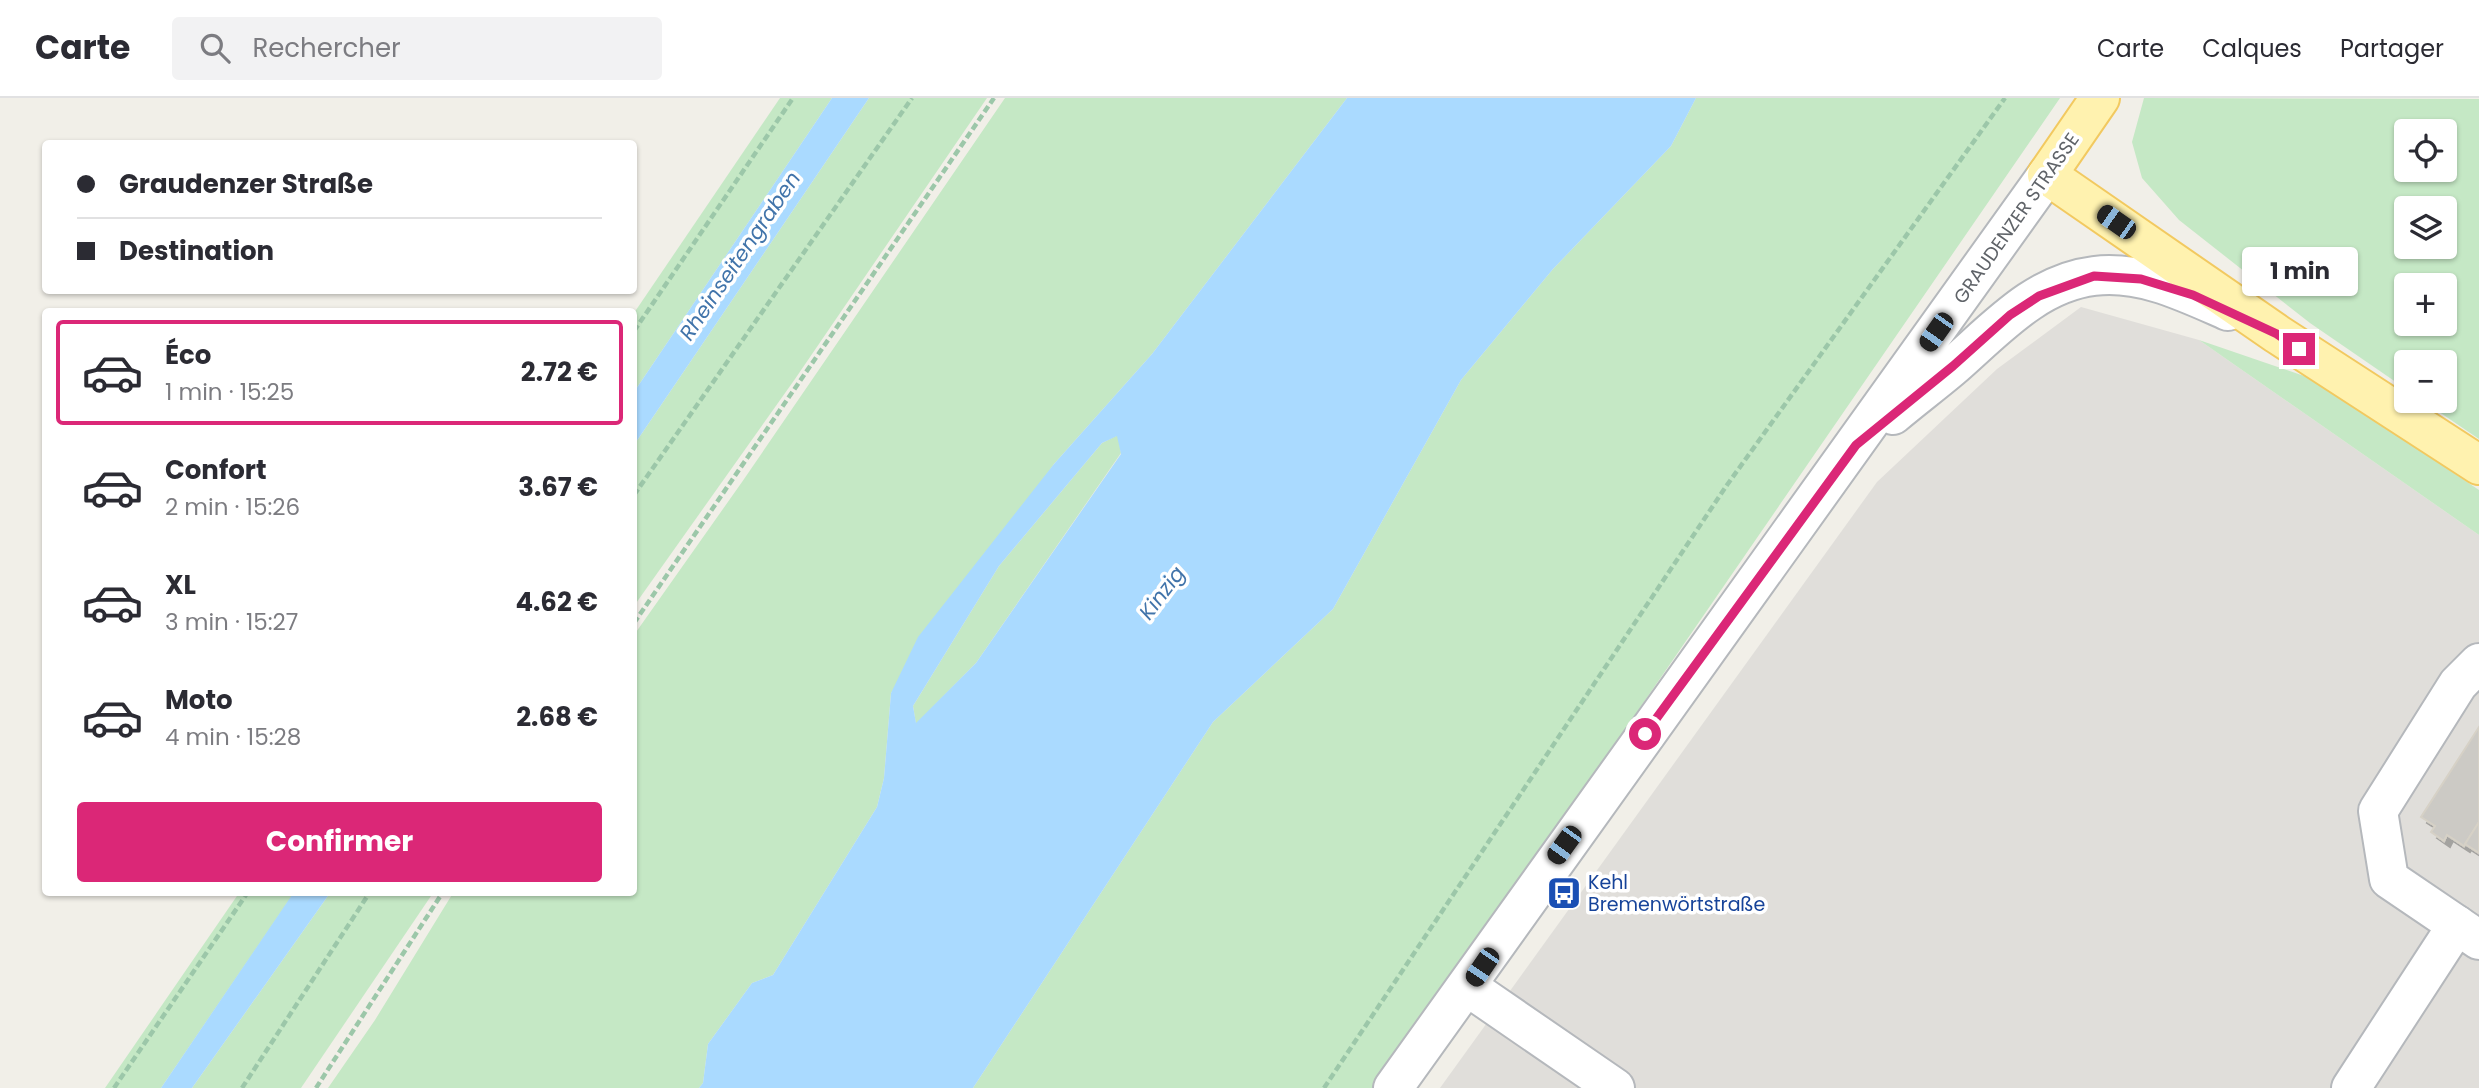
<!DOCTYPE html>
<html lang="fr">
<head>
<meta charset="utf-8">
<style>
  :root { --surface:#fff; --page:#f2f2f3; --text:#2b2b33; --muted:#7c7c81; --line:#e1e1e2; --accent:#db2777 }
  body { margin:0; font-family:Poppins,sans-serif; background:var(--page); color:var(--text); height:100vh; display:flex; flex-direction:column; font-size:26px; white-space:nowrap }
  * { box-sizing:border-box; margin:0 }
  p { font-size:23px; color:var(--muted) }
  .icon { flex:none; width:38px; height:38px; fill:none; stroke:currentColor; stroke-width:2; stroke-linecap:round; stroke-linejoin:round }
  .map { position:relative; flex:1; overflow:hidden }
  .sheet { position:absolute; left:42px; top:210px; width:595px; height:588px; display:flex; flex-direction:column; background:var(--surface); border-radius:7px; box-shadow:0 2px 5px #0004 }
  .sheet>* { flex:none }
  .hud { position:absolute; left:42px; top:42px; width:595px; height:154px; border-radius:7px; box-shadow:0 2px 5px #0004; display:grid; align-content:center; height:154px; padding:0 35px; background:var(--surface) }
  .tools { position:absolute; left:2394px; top:21px; display:grid; gap:14px }
  .tools a { display:grid; place-items:center; width:63px; height:63px; border-radius:7px; background:var(--surface); box-shadow:0 2px 5px #0004; font-size:35px }
  .end { position:absolute; width:32px; height:32px; margin:-16px; border:9px solid #db2777; background:#fff; box-shadow:0 0 0 4px #fff }
  .from { border-radius:50% }
  .bubble { position:absolute; height:49px; border-radius:7px; background:var(--surface); box-shadow:0 2px 5px #0004; font-size:23px; font-weight:700; line-height:49px; text-align:center }
  .car { position:absolute; width:21px; height:42px; margin:-21px -10px; border-radius:9px; box-shadow:0 0 5px 2px #0007; background:linear-gradient(#222 24%,#8ab4d8 0 40%,#222 0 76%,#8ab4d8 0 86%,#222 0) }
  .hud b { display:flex; align-items:center; gap:24px; height:66px; font-size:26px }
  .hud b+b { border-top:2px solid var(--line) }
  .hud i { width:18px; height:18px; background:var(--text) }
  ul { padding:12px 0 0; list-style:none }
  li { display:flex; align-items:center; gap:21px; height:105px; margin:0 14px 10px; padding:0 21px; border:4px solid transparent; border-radius:7px }
  li div { flex:1 }
  li b { display:block; font-size:26px }
  li em { font-style:normal; font-weight:700 }
  li.selected { border-color:var(--accent) }
  li>.icon { width:63px; height:63px; stroke-width:1.5 }
  .action { display:flex; gap:14px; margin-top:auto; padding:14px 35px }
  .action a { flex:1; height:80px; border-radius:7px; background:var(--accent); color:#fff; font-size:28px; font-weight:700; line-height:80px; text-align:center }
  header { display:flex; align-items:center; gap:42px; box-sizing:border-box; height:98px; padding:0 35px; background:var(--surface); border-bottom:2px solid var(--line) }
  header strong { font-size:33px }
  nav { display:flex; gap:38px; margin-inline-start:auto; font-size:24px }
  .search { width:490px; height:63px; background:var(--page); display:flex; align-items:center; gap:18px; box-sizing:border-box; padding:0 24px; border-radius:7px; color:var(--muted); font-size:26px }
  .map>svg:first-child { display:block }
  .industrial { fill:#e0deda }
  .green { fill:#c5e8c5; fill-rule:evenodd }
  .water { fill:#aadaff; fill-rule:evenodd }
  .building { fill:#cccac5; stroke:#d6d1c6; stroke-width:2; filter:url(#shadow) }
  .lines { fill:none; stroke-linecap:round; stroke-linejoin:round }
  .minor-casing { stroke:#b5b8bc; stroke-width:42 }
  .major-casing { stroke:#f2c960; stroke-width:42 }
  .path { stroke:#9cc7a9; stroke-width:4.5; stroke-dasharray:7 3.5; stroke-linecap:butt }
  .minor { stroke:#fff; stroke-width:38 }
  .major { stroke:#fff2af; stroke-width:38 }
  .route { stroke:#db2777; stroke-width:9 }
  .labels { text-anchor:middle; stroke-width:7; stroke-linejoin:round; paint-order:stroke }
  .street-label { font-size:19px; fill:#5f6368; stroke:#fff }
  .transit-label { font-size:19px; fill:#164399; stroke:#fff; text-anchor:start }
  .water-label { font-size:21px; font-style:italic; fill:#4174aa; stroke:#fff }
</style>
</head>
<body>
<header>
<strong>Carte</strong>
<div class="search"><svg class="icon" aria-label="search" viewBox="0 0 24 24"><circle cx="10" cy="10" r="6"/><path d="M15 15l6 6"/></svg>Rechercher</div>
<nav><a>Carte</a><a>Calques</a><a>Partager</a></nav>
</header>
<div class="map">
<svg width="2479" height="990" viewBox="0 0 2479 990">
  <defs>
    <filter id="shadow"><feDropShadow dx="6" dy="6" stdDeviation="0" flood-color="#0004"/></filter>
  </defs>
  <rect width="100%" height="100%" fill="#f1efe8"/>
  <!-- industrial -->
  <polygon class="industrial" points="2081,209 2199,242 2479,437 2479,990 1440,990 1877,384 1997,271"/>
  <!-- green -->
  <g class="green">
    <polygon points="780,0 832,0 634,294 634,215"/>
    <polygon points="869,0 987,0 795,281 634,508 634,347"/>
    <polygon points="1005,0 1347,0 1152,256 1054,366 891,595 884,680 877,709 773,877 752,885 708,946 703,985 699,990 328,990 375,922 453,795 634,794 634,537 742,384"/>
    <polygon points="1696,0 2060,0 1378,990 973,990 1213,624 1333,511 1461,282 1553,171 1671,48"/>
    <path d="M2144,0L2479,1V341L2423,303H2445V264H2406V291L2310,225L2179,122L2142,80L2132,44ZM2445,33V72H2406V33ZM2406,110H2445V149H2406ZM2406,187H2445V226H2406Z"/>
    <polygon points="2199,242 2313,281 2479,392 2479,437"/>
    <polygon points="1118,337 1121,355 976,565 916,626 913,608 999,468 1102,345"/>
    <polygon points="239,795 294,795 161,990 105,990"/>
    <polygon points="330,795 433,795 301,990 192,990"/>
  </g>
  <!-- water -->
  <g class="water">
    <polygon points="832,0 869,0 634,347 634,294"/>
    <path d="M1347,0H1696L1671,48L1553,171L1461,282L1333,511L1213,624L973,990H699L703,985L708,946L752,885L773,877L877,709L884,680L891,595L918,539L1054,366L1152,256ZM1117,338L1121,356L976,565L916,625L913,608L999,468L1102,345Z"/>
    <polygon points="294,794 330,795 192,990 161,990"/>
  </g>
  <!-- building -->
  <g class="building">
    <polygon points="2479,629 2479,724 2464,748 2447,737 2444,743 2431,734 2435,728 2421,719"/>
    <polygon points="2479,724 2479,755 2465,746"/>
  </g>
  <g class="lines">
    <!-- minor casing -->
    <g class="minor-casing">
      <g id="minor">
        <path d="M1893,317C1912,301 1932,286 1951,270C1994,233 2035,185 2094,178C2141,172 2187,195 2228,213"/>
        <polyline points="2479,565 2458,586 2378,713 2389,781 2479,842"/>
        <polyline points="1468,889 1615,990"/>
        <polyline points="1393,990 2047,77"/>
        <polyline points="2351,990 2457,827"/>
      </g>
    </g>
    <!-- major casing -->
    <g class="major-casing">
      <polyline id="major" points="2100,0 2047,77 2277,236 2479,367"/>
    </g>
    <!-- path -->
    <g class="path">
      <polyline points="634,233 793,0"/>
      <polyline points="634,397 912,0"/>
      <polyline points="634,525 994,0"/>
      <polyline points="114,990 248,794"/>
      <polyline points="242,990 370,794"/>
      <polyline points="316,990 443,794"/>
      <polyline points="1324,990 1727,387 2005,0"/>
    </g>
    <!-- minor -->
    <use href="#minor" class="minor"/>
    <!-- major -->
    <use href="#major" class="major"/>
  </g>
  <g class="lines">
    <!-- route -->
    <polyline class="route" points="1645,636 1856,347 1953,268 2010,217 2039,198 2094,178 2141,181 2193,197 2277,236 2299,251"/>
  </g>
  <!-- icons -->
  <defs>
    <g id="bus-square" transform="scale(1.75)"><rect x="-9" y="-9" width="18" height="18" rx="4" fill="#1a4fb4" stroke="#fff"/><path d="M-5-6H5V4H4V6H2V4H-2V6H-4V4H-5ZM-3.5-4V0h7V-4ZM-3.5 1.2v1.5H-2V1.2ZM2 1.2v1.5H3.5V1.2Z" fill="#fff"/></g>
  </defs>
  <g fill-rule="evenodd">
    <use href="#bus-square" x="1564" y="795"/>
  </g>
  <g class="labels">
    <!-- street labels -->
    <g class="street-label">
      <text transform="translate(2016 120) rotate(-55)" y="7">GRAUDENZER STRASSE</text>
    </g>
    <!-- transit labels -->
    <g class="transit-label">
      <text x="1588" y="791">Kehl<tspan x="1588" dy="22">Bremenwörtstraße</tspan></text>
    </g>
    <!-- water labels -->
    <g class="water-label">
      <text transform="translate(740 158) rotate(-56)" y="7">Rheinseitengraben</text>
      <text transform="translate(1162 495) rotate(-53)" y="7">Kinzig</text>
    </g>
  </g>
</svg>
<div class="tools">
<a><svg class="icon" aria-label="locate" viewBox="0 0 24 24"><circle cx="12" cy="12" r="6"/><path d="M12 2v4M12 18v4M2 12h4M18 12h4"/></svg></a>
<a><svg class="icon" aria-label="layers" viewBox="0 0 24 24"><path d="M12 4l9 5-9 5-9-5zM3 14l9 5 9-5"/></svg></a>
<a>+</a>
<a>−</a>
</div>
<i class="end from" style="left:1645px;top:636px"></i>
<i class="end" style="left:2299px;top:251px"></i>
<div class="bubble" style="left:2242px;top:149px;width:116px">1 min</div>
<i class="car" style="left:2116px;top:124px;rotate:305deg"></i>
<i class="car" style="left:1936px;top:234px;rotate:215deg"></i>
<i class="car" style="left:1564px;top:747px;rotate:216deg"></i>
<i class="car" style="left:1482px;top:869px;rotate:214deg"></i>
<div class="hud">
<b><i class="from"></i>Graudenzer Straße</b>
<b><i></i>Destination</b>
</div>
<section class="sheet">
<ul>
<li class="selected"><svg class="icon" aria-label="car" viewBox="0 0 24 24"><path d="M5 17H2v-5l4-1 3-4h7l3 4 3 1v5h-3M9 17h6M6 11h13"/><circle cx="7" cy="17" r="2"/><circle cx="17" cy="17" r="2"/></svg><div><b>Éco</b><p>1 min · 15:25</p></div><em>2.72 €</em></li>
<li><svg class="icon" aria-label="car" viewBox="0 0 24 24"><path d="M5 17H2v-5l4-1 3-4h7l3 4 3 1v5h-3M9 17h6M6 11h13"/><circle cx="7" cy="17" r="2"/><circle cx="17" cy="17" r="2"/></svg><div><b>Confort</b><p>2 min · 15:26</p></div><em>3.67 €</em></li>
<li><svg class="icon" aria-label="car" viewBox="0 0 24 24"><path d="M5 17H2v-5l4-1 3-4h7l3 4 3 1v5h-3M9 17h6M6 11h13"/><circle cx="7" cy="17" r="2"/><circle cx="17" cy="17" r="2"/></svg><div><b>XL</b><p>3 min · 15:27</p></div><em>4.62 €</em></li>
<li><svg class="icon" aria-label="car" viewBox="0 0 24 24"><path d="M5 17H2v-5l4-1 3-4h7l3 4 3 1v5h-3M9 17h6M6 11h13"/><circle cx="7" cy="17" r="2"/><circle cx="17" cy="17" r="2"/></svg><div><b>Moto</b><p>4 min · 15:28</p></div><em>2.68 €</em></li>
</ul>
<div class="action"><a>Confirmer</a></div>
</section>
</div>
</body>
</html>
